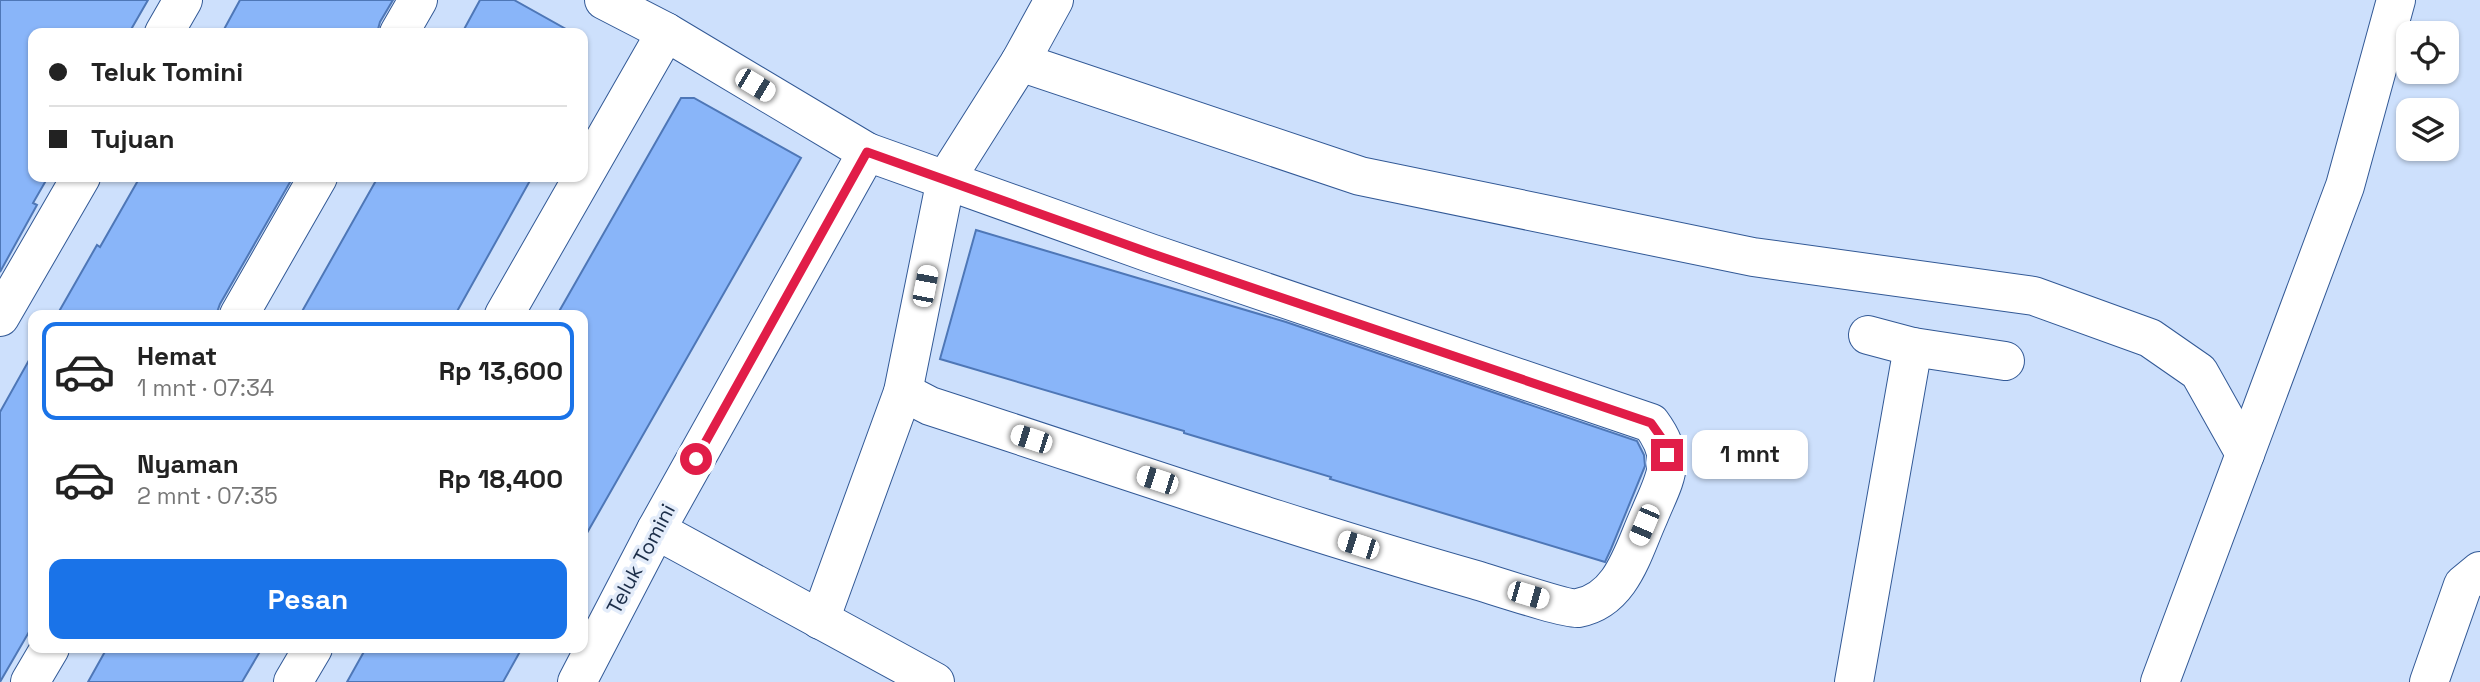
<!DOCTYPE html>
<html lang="id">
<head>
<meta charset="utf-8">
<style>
  :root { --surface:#fff; --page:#f6f6f6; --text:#222; --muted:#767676; --line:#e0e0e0; --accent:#1a73e8 }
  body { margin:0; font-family:"Space Grotesk",sans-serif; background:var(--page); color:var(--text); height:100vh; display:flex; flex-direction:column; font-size:26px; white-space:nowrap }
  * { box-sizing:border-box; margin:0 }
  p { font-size:23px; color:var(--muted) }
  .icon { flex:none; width:38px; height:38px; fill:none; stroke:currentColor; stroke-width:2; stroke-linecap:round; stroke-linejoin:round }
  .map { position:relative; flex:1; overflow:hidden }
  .panel { position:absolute; left:28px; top:310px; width:560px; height:343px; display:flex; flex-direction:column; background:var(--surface); border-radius:14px; box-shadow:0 2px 5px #0004 }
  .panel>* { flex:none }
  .hud { position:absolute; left:28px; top:28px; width:560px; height:154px; border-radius:14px; box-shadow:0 2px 5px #0004; display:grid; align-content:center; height:154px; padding:0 21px; background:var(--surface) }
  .fabs { position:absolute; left:2396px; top:21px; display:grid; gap:14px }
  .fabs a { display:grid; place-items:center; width:63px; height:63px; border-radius:14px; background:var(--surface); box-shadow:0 2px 5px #0004; font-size:35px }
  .end { position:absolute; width:32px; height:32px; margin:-16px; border:9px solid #e11d48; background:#fff; box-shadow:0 0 0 4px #fff }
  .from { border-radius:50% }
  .bubble { position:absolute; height:49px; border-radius:14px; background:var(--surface); box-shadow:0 2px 5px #0004; font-size:23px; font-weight:800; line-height:49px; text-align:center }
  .car { position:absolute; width:21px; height:42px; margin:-21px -10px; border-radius:9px; box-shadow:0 0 5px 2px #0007; background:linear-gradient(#fff 24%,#345 0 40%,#fff 0 76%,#345 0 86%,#fff 0) }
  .hud b { display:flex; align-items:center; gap:24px; height:66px; font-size:26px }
  .hud b+b { border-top:2px solid var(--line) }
  .hud i { width:18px; height:18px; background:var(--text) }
  ul { padding:12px 0 0; list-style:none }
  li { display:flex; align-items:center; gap:21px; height:98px; margin:0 14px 10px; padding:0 7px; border:4px solid transparent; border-radius:14px }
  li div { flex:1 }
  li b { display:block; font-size:26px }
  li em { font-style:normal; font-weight:800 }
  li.current { border-color:var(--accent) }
  li>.icon { width:63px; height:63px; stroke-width:1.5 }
  .button { display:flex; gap:14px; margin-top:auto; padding:14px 21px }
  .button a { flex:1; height:80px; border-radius:14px; background:var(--accent); color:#fff; font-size:28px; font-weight:800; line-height:80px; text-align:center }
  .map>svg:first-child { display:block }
  .building { fill:#89b5f9; stroke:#4e77b7; stroke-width:2 }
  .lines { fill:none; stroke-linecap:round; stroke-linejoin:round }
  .minor-casing { stroke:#325996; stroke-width:40 }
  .minor { stroke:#fff; stroke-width:38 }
  .route { stroke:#e11d48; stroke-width:9 }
  .labels { text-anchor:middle; stroke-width:7; stroke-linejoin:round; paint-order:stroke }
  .street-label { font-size:21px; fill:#1c2e49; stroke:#e3ecfa }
</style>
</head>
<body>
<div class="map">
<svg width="2480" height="682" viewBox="0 0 2480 682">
  <rect width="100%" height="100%" fill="#cde0fc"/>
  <!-- building -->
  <g class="building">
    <polygon points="0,0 148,0 129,33 33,33 33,177 48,177 33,203 37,205 0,272"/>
    <polygon points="240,0 393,0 380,22 377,33 222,33"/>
    <polygon points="480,0 514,0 573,33 462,33"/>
    <polygon points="681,98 694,98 801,158 583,540 583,315 557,315"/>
    <polygon points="140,177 293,177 220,304 216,315 57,315 97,245 100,247"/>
    <polygon points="378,177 532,177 455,315 300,315"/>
    <polygon points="976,230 1286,322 1637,441 1644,455 1645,466 1611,549 1605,562 1330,479 1331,477 1184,433 1184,431 940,359"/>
    <polygon points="33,353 33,625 0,682 0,412"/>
    <polygon points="107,648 262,648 242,682 88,682"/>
    <polygon points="366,648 522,648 503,682 347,682"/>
  </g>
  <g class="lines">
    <!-- minor casing -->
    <g class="minor-casing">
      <g id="minor">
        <polyline points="164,33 183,0"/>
        <polyline points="399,33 418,0"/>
        <polyline points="1020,62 1360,176 1753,257 2034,296 2150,338 2199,372 2245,454"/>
        <path d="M867,152L1150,253L1651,423C1679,461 1665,477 1649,516C1633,551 1622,600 1578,608C1568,610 1493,585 1476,580C1293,528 1112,465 930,406L903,392"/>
        <polyline points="239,315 318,177"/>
        <polyline points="504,315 666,32"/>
        <polyline points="0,317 81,177"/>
        <polyline points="1868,335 1913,347 2005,361"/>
        <polyline points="656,530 935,682"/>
        <polyline points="820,620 903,392 946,179 1020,62 1054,0"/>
        <polyline points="30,682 50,648"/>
        <polyline points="293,682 313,648"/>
        <polyline points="577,682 656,530 867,152 666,32 604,0"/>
        <polyline points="1854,682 1913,347"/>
        <polyline points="2160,682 2345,186 2396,0"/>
        <polyline points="2429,682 2463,585 2480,571"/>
      </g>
    </g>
    <!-- minor -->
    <use href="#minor" class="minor"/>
  </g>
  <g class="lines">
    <!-- route -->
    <polyline class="route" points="696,459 867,152 1150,253 1651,423 1663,440 1667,455"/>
  </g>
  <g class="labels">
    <!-- street labels -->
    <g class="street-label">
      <text transform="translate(641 559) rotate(-62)" y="7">Teluk Tomini</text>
    </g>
  </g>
</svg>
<div class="fabs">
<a><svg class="icon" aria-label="locate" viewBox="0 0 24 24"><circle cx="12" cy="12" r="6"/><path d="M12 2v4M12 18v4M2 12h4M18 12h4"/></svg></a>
<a><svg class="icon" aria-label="layers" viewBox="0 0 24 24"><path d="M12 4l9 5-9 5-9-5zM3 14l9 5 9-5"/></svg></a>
</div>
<i class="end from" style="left:696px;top:459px"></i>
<i class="end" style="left:1667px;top:455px"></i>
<div class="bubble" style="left:1692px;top:430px;width:116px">1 mnt</div>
<i class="car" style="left:755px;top:85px;rotate:121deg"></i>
<i class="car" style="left:925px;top:286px;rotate:11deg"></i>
<i class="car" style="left:1031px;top:439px;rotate:288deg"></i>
<i class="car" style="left:1157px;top:480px;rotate:288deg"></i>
<i class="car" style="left:1644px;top:525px;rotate:203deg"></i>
<i class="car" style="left:1358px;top:545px;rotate:288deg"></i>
<i class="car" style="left:1528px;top:595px;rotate:106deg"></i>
<div class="hud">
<b><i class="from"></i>Teluk Tomini</b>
<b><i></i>Tujuan</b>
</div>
<section class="panel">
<ul>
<li class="current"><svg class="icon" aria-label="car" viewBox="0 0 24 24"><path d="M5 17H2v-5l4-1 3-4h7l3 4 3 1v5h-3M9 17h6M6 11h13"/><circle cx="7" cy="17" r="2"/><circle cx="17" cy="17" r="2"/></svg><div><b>Hemat</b><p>1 mnt · 07:34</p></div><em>Rp 13,600</em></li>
<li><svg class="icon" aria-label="car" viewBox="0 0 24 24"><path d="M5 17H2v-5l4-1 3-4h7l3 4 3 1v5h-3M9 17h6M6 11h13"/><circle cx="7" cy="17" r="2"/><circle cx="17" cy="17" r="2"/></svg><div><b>Nyaman</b><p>2 mnt · 07:35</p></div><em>Rp 18,400</em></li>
</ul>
<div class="button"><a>Pesan</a></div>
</section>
</div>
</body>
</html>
